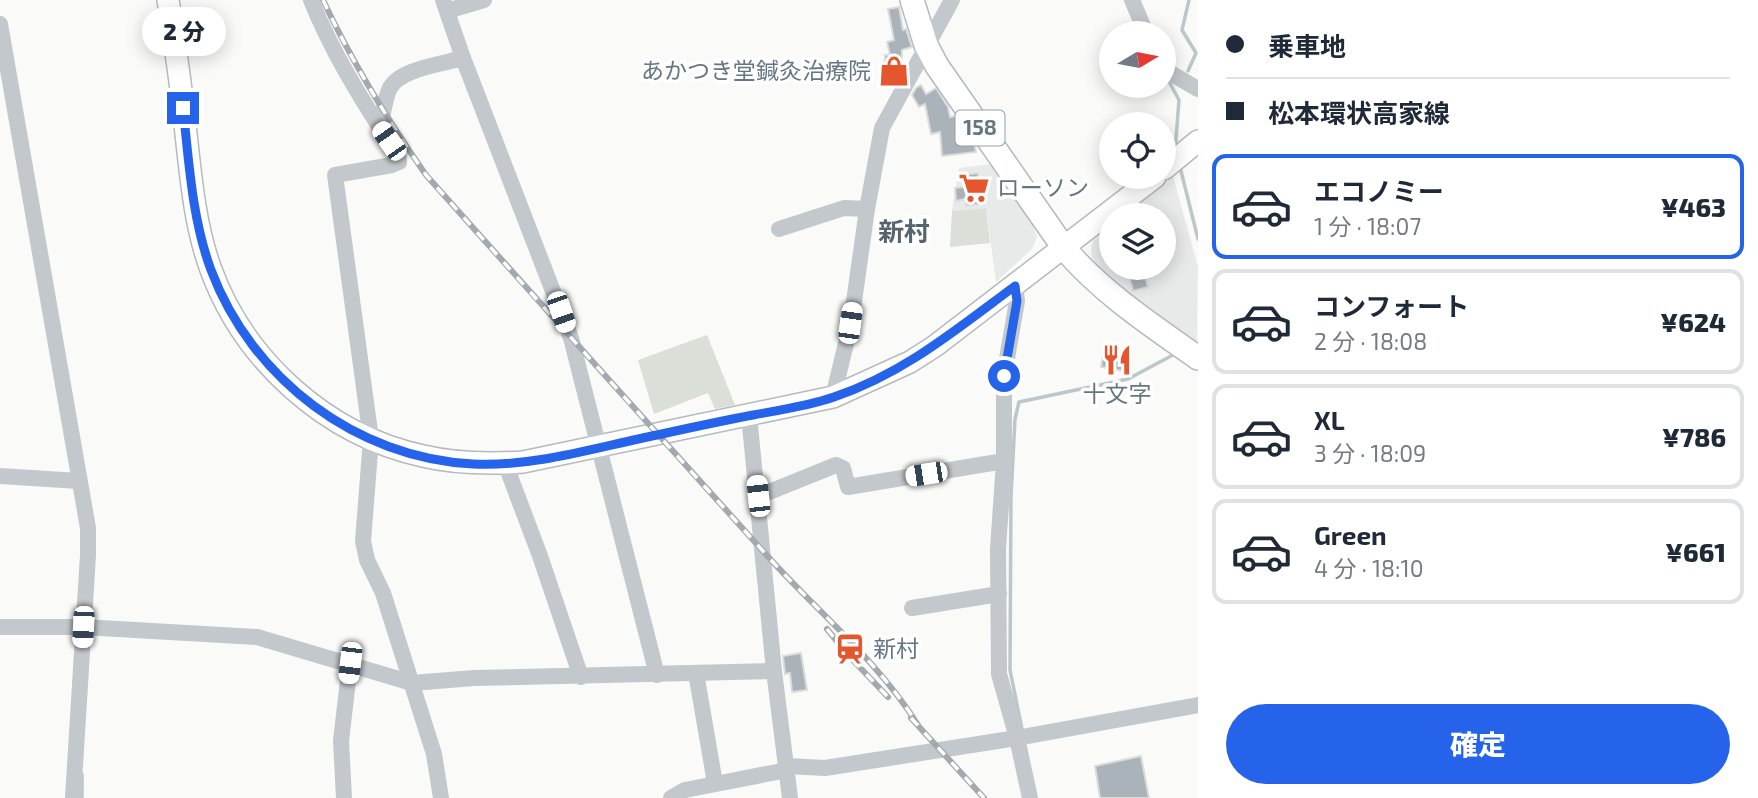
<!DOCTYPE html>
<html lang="ja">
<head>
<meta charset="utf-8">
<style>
  :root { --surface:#fff; --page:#f6f6f7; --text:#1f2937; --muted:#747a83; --line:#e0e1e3; --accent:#2563eb }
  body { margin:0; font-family:"Exo 2","Noto Sans JP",sans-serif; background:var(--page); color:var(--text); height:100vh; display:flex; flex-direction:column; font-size:26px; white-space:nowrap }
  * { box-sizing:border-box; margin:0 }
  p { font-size:23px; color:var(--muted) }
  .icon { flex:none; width:38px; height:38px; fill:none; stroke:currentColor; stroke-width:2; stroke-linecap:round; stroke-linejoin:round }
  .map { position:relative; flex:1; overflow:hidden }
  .drawer { display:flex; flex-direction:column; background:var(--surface); width:560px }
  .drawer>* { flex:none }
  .guide { display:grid; align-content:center; height:154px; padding:0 28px; background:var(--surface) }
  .needle { width:46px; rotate:80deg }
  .controls { position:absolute; left:1099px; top:21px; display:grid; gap:14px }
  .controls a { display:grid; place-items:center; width:77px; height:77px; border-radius:50%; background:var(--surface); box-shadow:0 4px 18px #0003; font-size:35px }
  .end { position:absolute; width:32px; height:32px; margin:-16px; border:9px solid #2563eb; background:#fff; box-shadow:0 0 0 4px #fff }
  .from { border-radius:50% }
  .bubble { position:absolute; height:49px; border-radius:24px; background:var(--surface); box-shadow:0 4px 18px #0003; font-size:23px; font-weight:800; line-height:49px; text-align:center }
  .car { position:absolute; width:21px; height:42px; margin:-21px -10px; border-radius:9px; box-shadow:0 0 5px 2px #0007; background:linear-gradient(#fff 24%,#345 0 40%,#fff 0 76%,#345 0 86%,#fff 0) }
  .guide b { display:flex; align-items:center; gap:24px; height:66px; font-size:26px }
  .guide b+b { border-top:2px solid var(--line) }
  .guide i { width:18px; height:18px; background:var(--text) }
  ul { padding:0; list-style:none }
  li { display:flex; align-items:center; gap:21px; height:105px; margin:0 14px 10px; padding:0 14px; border:4px solid var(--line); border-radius:14px }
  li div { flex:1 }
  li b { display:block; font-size:26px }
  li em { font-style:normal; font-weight:800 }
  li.current { border-color:var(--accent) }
  li>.icon { width:63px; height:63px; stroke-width:1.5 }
  .cta { display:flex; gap:14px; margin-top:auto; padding:14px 28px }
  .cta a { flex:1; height:80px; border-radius:42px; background:var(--accent); color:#fff; font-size:28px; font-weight:800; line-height:80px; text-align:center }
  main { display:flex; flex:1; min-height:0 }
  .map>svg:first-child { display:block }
  .built { fill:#e8e9e9 }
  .green { fill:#dadfd7 }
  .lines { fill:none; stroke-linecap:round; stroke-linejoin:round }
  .stream { stroke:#bbc7cb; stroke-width:3.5 }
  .building { fill:#aab3b9; stroke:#dcdcda; stroke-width:2 }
  .major-casing { stroke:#b5babe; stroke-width:24 }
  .highway-casing { stroke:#b4b9bd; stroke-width:26 }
  .minor { stroke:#c3c8cc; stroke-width:16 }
  .major { stroke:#fff; stroke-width:21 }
  .highway { stroke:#fff; stroke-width:23 }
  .rail-casing { stroke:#a2aab0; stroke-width:6 }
  .rail { stroke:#fff; stroke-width:3.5; stroke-dasharray:10; stroke-linecap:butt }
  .route { stroke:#2563eb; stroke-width:9 }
  .labels { text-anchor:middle; stroke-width:7; stroke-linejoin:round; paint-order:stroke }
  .shield { fill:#fff; stroke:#939fa8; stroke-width:2 }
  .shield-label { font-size:21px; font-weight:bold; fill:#657683 }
  .poi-label { font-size:23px; fill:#657683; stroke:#fff; text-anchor:start }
  .quarter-label { font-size:26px; font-weight:bold; fill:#57646e; stroke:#fff }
</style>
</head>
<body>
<main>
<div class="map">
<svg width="1198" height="798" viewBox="0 0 1198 798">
  <rect width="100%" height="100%" fill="#fafaf8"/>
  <!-- built -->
  <g class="built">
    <polygon points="991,164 1032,221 1037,238 1032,249 996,282 986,208 952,211 959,168"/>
    <polygon points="1173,176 1198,267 1197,343 1125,292 1100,269 1092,257 1091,249 1093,241 1111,227 1111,268 1164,268 1164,215 1126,215"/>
  </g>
  <!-- green -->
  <g class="green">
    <polygon points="986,208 990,243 950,247 952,211"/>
    <polygon points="707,335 735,405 715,409 708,393 654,414 638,360"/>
  </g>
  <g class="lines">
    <!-- stream -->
    <g class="stream">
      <polyline points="1188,71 1196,53 1182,30 1189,0"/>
      <polyline points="1167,78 1179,100 1175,151"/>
      <polyline points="1181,171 1198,239"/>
      <polyline points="1022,729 1010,670 1011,496 1015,419 1019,402 1128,379 1171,356"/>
      <polyline points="82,798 82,774"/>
    </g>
  </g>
  <!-- building -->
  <g class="building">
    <polygon points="899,7 903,30 906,29 912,47 902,50 901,72 895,83 884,82 885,55 890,55 887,42 894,40 888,9"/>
    <polygon points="921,85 926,94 936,88 948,107 950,117 955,116 958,121 961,136 965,136 966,144 974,143 976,152 942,156 940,132 931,134 925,104 919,107 912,95 916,88"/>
    <polygon points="978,173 982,204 966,206 965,199 956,201 955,188 963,187 962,175"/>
    <polygon points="1127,268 1143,268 1148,287 1133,291"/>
    <polygon points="1104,349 1131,354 1129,372 1101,367"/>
    <polygon points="801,653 807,690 792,692 790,673 785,674 783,656"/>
    <polygon points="1141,756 1149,798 1100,798 1095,766"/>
  </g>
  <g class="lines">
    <!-- major casing -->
    <g class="major-casing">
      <g id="major">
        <path d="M168,0C174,38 180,77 184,116C190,166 193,219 210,267C243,360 326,435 423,456C456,464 489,464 523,462L833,397L910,362L935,346L1155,177"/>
        <polyline points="1164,169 1198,141"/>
      </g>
    </g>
    <!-- highway casing -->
    <g class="highway-casing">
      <path id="highway" d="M912,0L926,45L937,66L1064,248C1101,292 1151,325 1198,358"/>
    </g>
    <!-- minor -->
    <g class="minor">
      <path d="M311,0C333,55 364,105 398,154L399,162L392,165L335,175L371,439L363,541L367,560L383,593L434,754L441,798"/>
      <polyline points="443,0 463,58 571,338 657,675"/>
      <polyline points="1132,0 1146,33"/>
      <polyline points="447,11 484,0"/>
      <polyline points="0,24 88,528 88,555 73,798"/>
      <polyline points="1164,66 1172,74 1198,89"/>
      <path d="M380,128C383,116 384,102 389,90C397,69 443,64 463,58"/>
      <polyline points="779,229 844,208 867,209"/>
      <polyline points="1015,286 1017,301 1004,376 1004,461 998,549 999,674 1017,738 1030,798"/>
      <polyline points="833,397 851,323 867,209 882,128 952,0"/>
      <polyline points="749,415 774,671 790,798"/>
      <polyline points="505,463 540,556 581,677"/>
      <polyline points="0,476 79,481"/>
      <polyline points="759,496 836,465 843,468 848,487 1004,461"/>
      <polyline points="912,608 999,594"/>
      <polyline points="0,627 83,627 257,637 412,683 474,678 774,671"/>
      <polyline points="696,673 715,783"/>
      <polyline points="787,766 825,768 1017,738 1198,705"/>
      <polyline points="344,798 341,741 350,663"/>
      <polyline points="671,798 685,790 787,770"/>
    </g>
    <!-- major -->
    <use href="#major" class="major"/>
    <!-- highway -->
    <use href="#highway" class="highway"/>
    <!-- rail casing -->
    <g class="rail-casing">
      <g id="rail">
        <path d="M323,0C352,62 387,119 426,175C538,301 650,426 763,551C814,609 876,658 918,725"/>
        <polyline points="827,629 849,656 888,697"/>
        <polyline points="911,718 984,798"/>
      </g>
    </g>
    <!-- rail -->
    <use href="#rail" class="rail"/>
  </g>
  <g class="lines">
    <!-- route -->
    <path class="route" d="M183,108C189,162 192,219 211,270C252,379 356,458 473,464C535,467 597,447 657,435C689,428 721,421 753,415C780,410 808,406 834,397C903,374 957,329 1015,286L1017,301L1004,376"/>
  </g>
  <!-- icons -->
  <defs>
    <g id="shop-bare" transform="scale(2.415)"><path d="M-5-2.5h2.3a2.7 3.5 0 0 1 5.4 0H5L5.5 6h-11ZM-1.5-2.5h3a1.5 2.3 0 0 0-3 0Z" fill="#e4572e" stroke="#fff" stroke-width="2.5" paint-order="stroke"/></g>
    <g id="supermarket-bare" transform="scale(2.415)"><path d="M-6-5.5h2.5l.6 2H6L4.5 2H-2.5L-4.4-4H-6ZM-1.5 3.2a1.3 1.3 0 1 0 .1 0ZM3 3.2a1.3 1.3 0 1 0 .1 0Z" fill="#e4572e" stroke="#fff" stroke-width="2.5" paint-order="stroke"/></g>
    <g id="restaurant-bare" transform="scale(2.415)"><path d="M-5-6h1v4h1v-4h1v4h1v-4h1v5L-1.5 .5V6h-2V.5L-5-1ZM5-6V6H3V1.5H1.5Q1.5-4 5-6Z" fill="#e4572e" stroke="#fff" stroke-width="2.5" paint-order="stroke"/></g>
    <g id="station-bare" transform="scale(2.415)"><path d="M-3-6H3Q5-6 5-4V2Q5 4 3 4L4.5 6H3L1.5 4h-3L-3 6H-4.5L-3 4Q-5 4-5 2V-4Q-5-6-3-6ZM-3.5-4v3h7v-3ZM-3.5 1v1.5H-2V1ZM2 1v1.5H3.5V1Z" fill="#e4572e" stroke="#fff" stroke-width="2.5" paint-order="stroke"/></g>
  </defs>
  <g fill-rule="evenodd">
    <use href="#shop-bare" x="894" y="71"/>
    <use href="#supermarket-bare" x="974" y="188"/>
    <use href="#restaurant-bare" x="1117" y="360"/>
    <use href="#station-bare" x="850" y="649"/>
  </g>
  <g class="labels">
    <!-- shield labels -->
    <rect class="shield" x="955.5" y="110.5" width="49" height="35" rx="5"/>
    <g class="shield-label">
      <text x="980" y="135">158</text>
    </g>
    <!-- poi labels -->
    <g class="poi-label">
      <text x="871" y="79" text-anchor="end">あかつき堂鍼灸治療院</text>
      <text x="997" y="196">ローソン</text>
      <text x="1117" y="402" text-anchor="middle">十文字</text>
      <text x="873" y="657">新村</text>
    </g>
    <!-- quarter labels -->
    <g class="quarter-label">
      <text x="904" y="241">新村</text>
    </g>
  </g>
</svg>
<div class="controls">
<a><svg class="needle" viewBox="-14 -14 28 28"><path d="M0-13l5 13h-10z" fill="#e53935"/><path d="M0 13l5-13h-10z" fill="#747a83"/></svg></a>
<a><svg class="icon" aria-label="locate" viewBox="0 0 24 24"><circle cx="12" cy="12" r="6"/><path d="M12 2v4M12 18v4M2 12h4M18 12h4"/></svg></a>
<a><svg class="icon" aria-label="layers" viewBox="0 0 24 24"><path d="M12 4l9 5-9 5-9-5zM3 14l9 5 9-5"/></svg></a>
</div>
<i class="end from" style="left:1004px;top:376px"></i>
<i class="end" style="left:183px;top:108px"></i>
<div class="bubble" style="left:142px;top:7px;width:84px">2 分</div>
<i class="car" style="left:389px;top:141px;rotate:325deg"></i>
<i class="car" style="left:561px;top:312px;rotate:161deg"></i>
<i class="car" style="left:850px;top:323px;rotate:8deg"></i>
<i class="car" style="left:926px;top:474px;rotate:261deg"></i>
<i class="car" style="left:758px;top:496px;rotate:354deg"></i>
<i class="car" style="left:83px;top:627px;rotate:183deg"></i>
<i class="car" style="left:350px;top:663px;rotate:187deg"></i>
</div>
<section class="drawer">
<div class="guide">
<b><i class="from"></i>乗車地</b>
<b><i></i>松本環状高家線</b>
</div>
<ul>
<li class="current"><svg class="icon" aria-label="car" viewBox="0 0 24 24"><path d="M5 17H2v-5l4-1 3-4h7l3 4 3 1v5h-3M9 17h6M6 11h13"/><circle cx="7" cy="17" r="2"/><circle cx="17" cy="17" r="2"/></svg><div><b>エコノミー</b><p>1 分 · 18:07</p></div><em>¥463</em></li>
<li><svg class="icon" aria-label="car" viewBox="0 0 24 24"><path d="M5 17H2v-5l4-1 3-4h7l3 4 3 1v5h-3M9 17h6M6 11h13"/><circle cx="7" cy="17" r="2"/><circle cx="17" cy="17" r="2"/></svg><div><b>コンフォート</b><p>2 分 · 18:08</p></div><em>¥624</em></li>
<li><svg class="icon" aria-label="car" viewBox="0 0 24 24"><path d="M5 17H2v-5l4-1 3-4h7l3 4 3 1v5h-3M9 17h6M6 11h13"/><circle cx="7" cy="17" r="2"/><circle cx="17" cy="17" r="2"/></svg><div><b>XL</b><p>3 分 · 18:09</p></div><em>¥786</em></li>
<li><svg class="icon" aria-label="car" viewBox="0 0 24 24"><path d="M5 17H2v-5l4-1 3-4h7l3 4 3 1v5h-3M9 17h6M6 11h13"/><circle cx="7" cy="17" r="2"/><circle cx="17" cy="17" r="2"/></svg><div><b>Green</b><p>4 分 · 18:10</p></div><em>¥661</em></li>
</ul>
<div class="cta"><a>確定</a></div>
</section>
</main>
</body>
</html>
